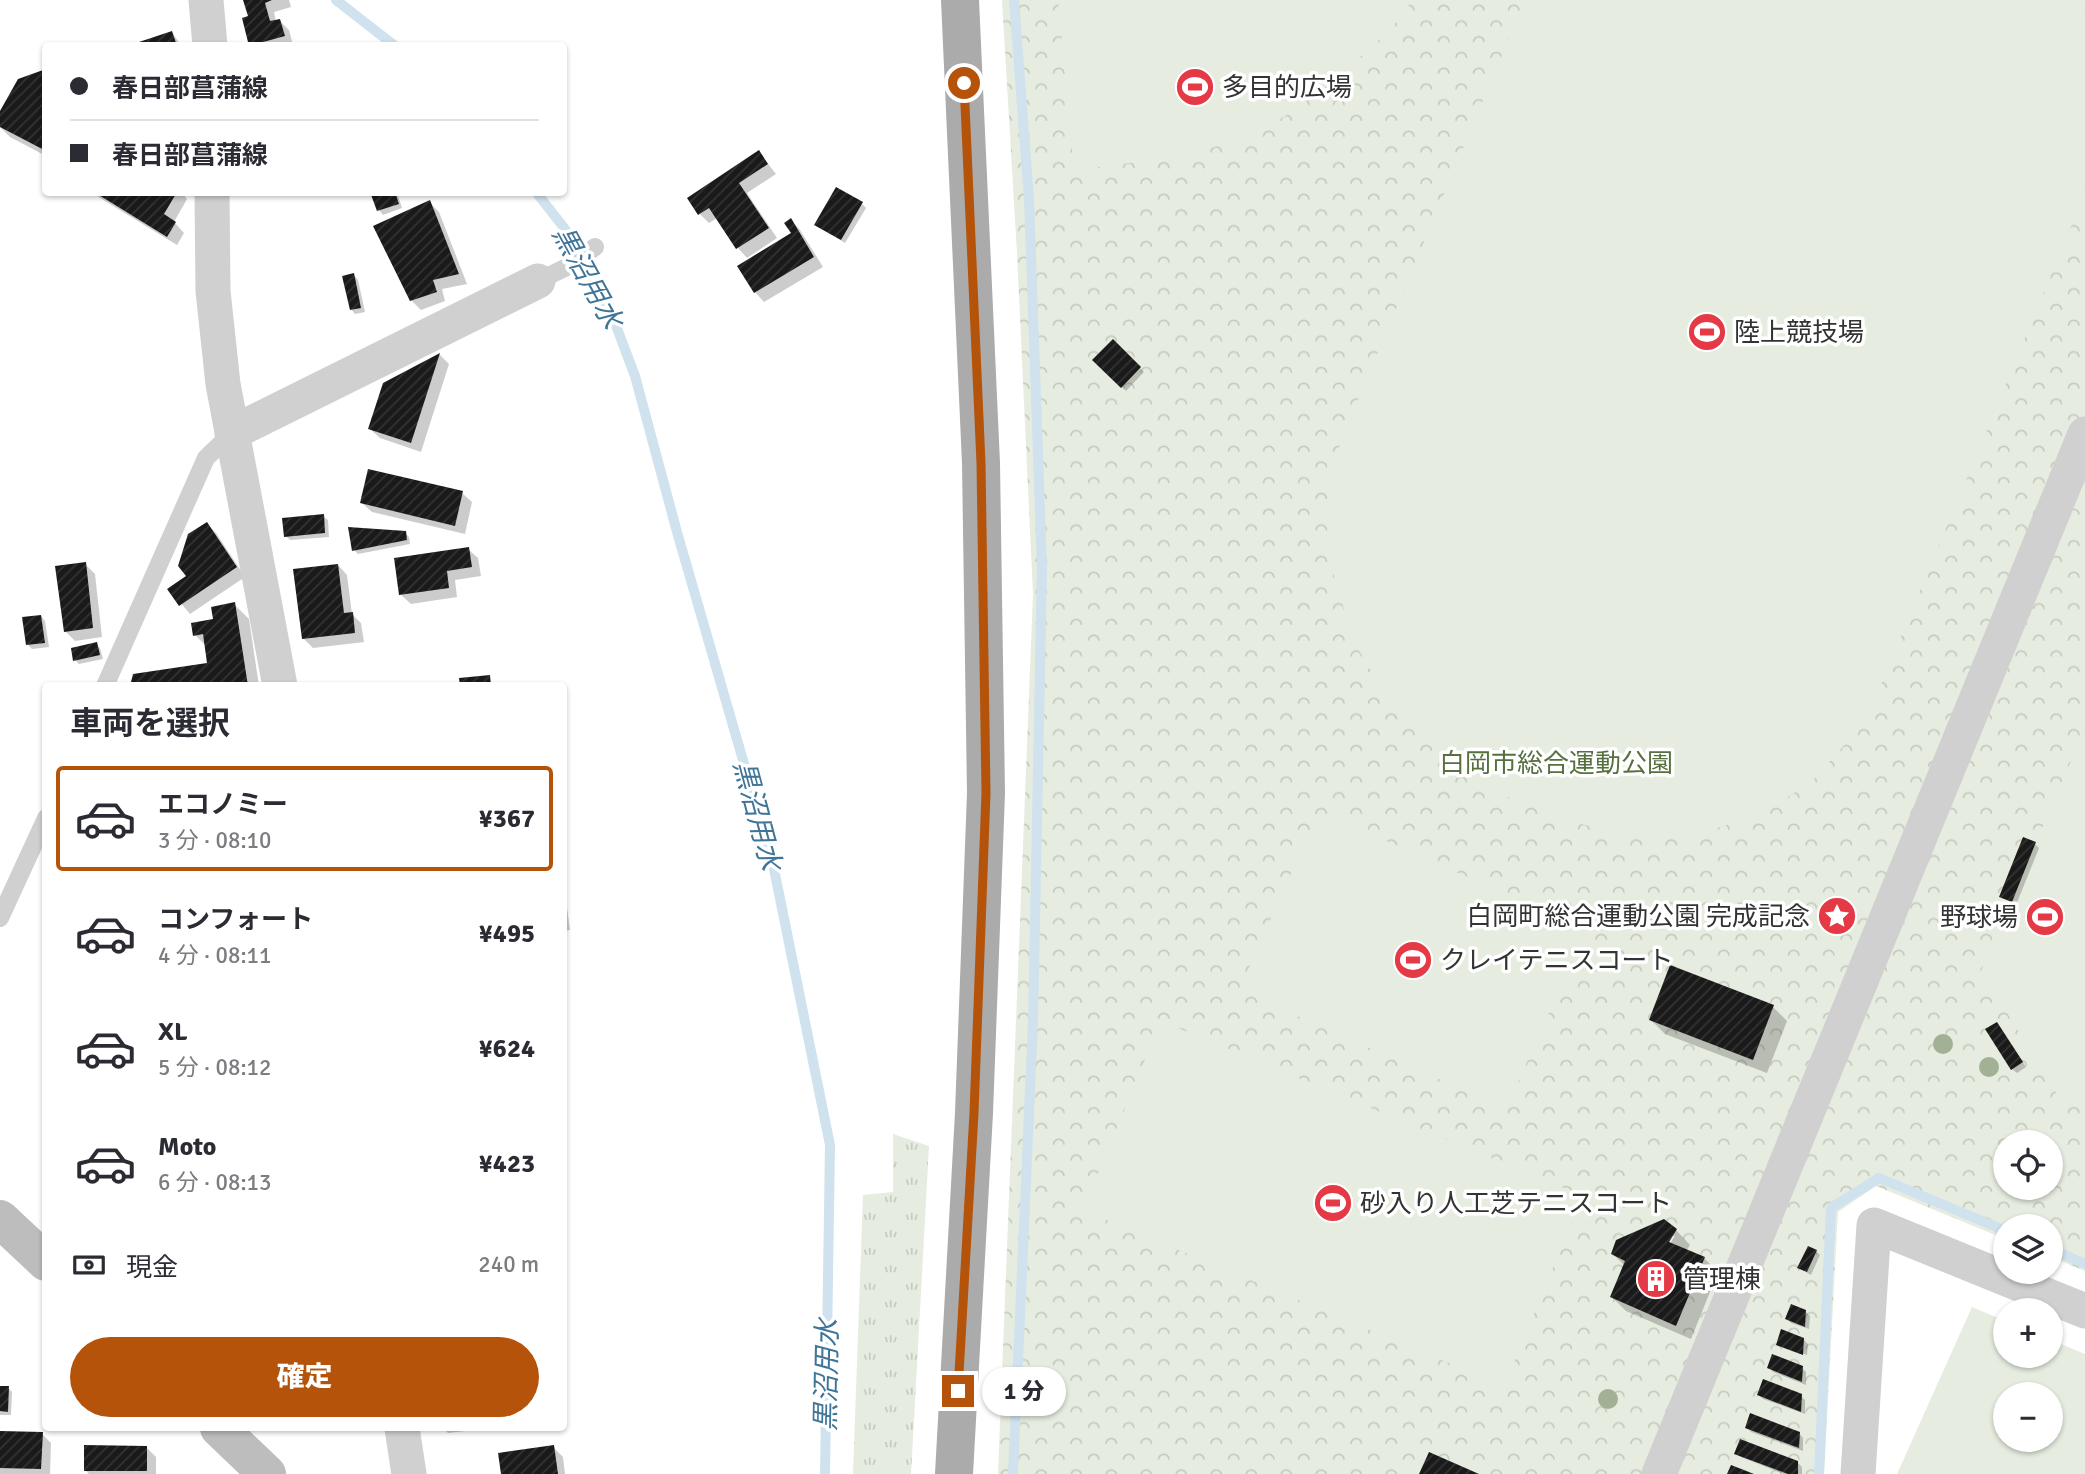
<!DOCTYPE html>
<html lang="ja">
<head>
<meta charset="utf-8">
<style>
  :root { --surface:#fff; --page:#f2f2f3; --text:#2b2b33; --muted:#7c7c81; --line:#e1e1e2; --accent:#b45309 }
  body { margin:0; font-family:Signika,"Noto Sans JP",sans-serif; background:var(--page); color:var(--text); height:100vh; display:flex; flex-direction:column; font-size:26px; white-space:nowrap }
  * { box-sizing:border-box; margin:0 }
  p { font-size:23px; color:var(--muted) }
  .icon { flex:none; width:38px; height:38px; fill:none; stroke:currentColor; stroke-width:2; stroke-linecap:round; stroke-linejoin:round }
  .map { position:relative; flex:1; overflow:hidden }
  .sheet { position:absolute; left:42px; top:682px; width:525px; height:749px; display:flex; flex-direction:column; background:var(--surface); border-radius:7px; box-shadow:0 2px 5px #0004 }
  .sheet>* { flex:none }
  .top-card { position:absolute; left:42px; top:42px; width:525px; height:154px; border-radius:7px; box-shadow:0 2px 5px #0004; display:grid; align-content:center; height:154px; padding:0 28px; background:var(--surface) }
  .tools { position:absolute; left:1993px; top:1130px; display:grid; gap:14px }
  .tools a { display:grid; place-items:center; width:70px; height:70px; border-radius:50%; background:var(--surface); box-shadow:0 2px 5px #0004; font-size:35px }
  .end { position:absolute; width:32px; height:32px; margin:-16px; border:9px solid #b45309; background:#fff; box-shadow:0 0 0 4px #fff }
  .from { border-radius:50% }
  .bubble { position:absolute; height:49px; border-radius:24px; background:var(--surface); box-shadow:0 2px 5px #0004; font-size:23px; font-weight:800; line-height:49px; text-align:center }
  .top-card b { display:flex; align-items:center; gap:24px; height:66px; font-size:26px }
  .top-card b+b { border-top:2px solid var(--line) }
  .top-card i { width:18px; height:18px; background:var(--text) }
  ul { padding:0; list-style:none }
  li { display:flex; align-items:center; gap:21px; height:105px; margin:0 14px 10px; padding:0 14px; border:4px solid transparent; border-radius:7px }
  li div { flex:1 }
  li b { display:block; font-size:26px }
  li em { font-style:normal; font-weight:800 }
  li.selected { border-color:var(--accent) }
  li>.icon { width:63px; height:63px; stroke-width:1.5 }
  h2 { padding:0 28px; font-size:32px; line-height:84px }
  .pay { display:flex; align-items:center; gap:18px; height:77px; padding:0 28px; font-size:26px }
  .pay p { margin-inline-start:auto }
  .button { display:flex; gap:14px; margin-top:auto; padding:14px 28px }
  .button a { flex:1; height:80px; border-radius:42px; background:var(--accent); color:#fff; font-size:28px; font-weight:800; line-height:80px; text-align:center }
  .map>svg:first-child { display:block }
  .grass { fill:url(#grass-tufts) }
  .park { fill:url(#park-crowns); fill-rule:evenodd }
  .pitch { fill:#e6ecdf; fill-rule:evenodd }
  .shadow { fill:#0003; fill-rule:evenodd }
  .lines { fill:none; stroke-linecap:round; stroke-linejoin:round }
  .stream { stroke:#cfe2ee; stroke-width:10 }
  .building { fill:url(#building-hatch) }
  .lane { stroke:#d0d0d0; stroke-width:18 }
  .street { stroke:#d0d0d0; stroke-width:35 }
  .secondary { stroke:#bdbdbd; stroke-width:38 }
  .primary { stroke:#ababab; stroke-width:38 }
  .tree { fill:#a2b095 }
  .route { stroke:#b45309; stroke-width:9 }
  .labels { text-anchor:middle; stroke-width:7; stroke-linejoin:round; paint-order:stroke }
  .poi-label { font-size:26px; fill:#333; stroke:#fff; text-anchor:start }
  .park-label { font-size:26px; fill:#56703f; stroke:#fff }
  .water-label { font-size:28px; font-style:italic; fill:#3f7597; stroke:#fff }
</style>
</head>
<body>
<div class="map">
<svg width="2085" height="1474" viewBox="0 0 2085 1474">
  <defs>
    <pattern id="grass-tufts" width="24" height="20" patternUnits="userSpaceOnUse" patternTransform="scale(1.75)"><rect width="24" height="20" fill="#e6ecdf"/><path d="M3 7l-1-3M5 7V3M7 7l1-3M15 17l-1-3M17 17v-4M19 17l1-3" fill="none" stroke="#c6cbc0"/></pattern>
    <pattern id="park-crowns" width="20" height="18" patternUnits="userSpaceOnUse" patternTransform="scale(1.75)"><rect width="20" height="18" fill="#e6ecdf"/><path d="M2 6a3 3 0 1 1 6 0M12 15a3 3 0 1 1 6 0" fill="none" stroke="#c6cbc0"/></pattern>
    <pattern id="building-hatch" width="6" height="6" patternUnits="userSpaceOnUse" patternTransform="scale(1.75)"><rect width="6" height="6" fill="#1a1a1a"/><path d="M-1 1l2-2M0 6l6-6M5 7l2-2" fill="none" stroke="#333"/></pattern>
  </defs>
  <rect width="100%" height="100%" fill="#fff"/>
  <!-- grass -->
  <polygon class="grass" points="893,1134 929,1146 911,1474 853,1474 863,1195 893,1192"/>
  <!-- park -->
  <path class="park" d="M1002,0H2085V1271L2051,1257V1227H2006L2005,1239L1876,1186L1838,1212L1824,1474H998L1033,594L1017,253ZM2006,1143H2051V1188H2006Z"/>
  <!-- pitch -->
  <g class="pitch">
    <path d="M1058,0H1412C1399,23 1377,42 1358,59C1334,82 1305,104 1277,121C1220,155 1139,161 1074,170Z"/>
    <polygon points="1525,0 2079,0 2085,14 2085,187 2074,220 1873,704 1849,740 1815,778 1777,805 1722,827 1673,836 1623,834 1564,820 1513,799 1481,784 1440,754 1391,706 1353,640 1330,562 1328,498 1340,443"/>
    <polygon points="2085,728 2085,1100 2059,1097 1981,971"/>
    <polygon points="1319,811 1586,930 1506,1109 1239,990"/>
    <polygon points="1161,1021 1583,1196 1504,1386 1083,1210"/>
    <path d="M1972,1307L2005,1321L2006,1356H2051V1340L2085,1354V1474H1897ZM2006,1395H2051V1440H2006Z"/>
  </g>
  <!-- shadow -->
  <g class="shadow">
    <polygon points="245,0 289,0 291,7 274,12 276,22 280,21 289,30 293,45 251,46 250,18"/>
    <polygon points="172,33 182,46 134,46"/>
    <polygon points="46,71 46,156 10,137 0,127 0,115"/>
    <polygon points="759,152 776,174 747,193 777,238 747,258 738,248 717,218 709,223 700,214"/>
    <polygon points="94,192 181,192 187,199 174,222 184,233 177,245 100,198"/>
    <polygon points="372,192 397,192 402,208 383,215 379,210"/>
    <polygon points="429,202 439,212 467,284 442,289 445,301 421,310 411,300"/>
    <polygon points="862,204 866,208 845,243 816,225"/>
    <polygon points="791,220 800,230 823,267 764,302 755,292 793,234"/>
    <polygon points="354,275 358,280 365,312 355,314 351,309"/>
    <polygon points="1113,342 1144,372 1126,391 1095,360"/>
    <polygon points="440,355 449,364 421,452 380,438 370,429 385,384"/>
    <polygon points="462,493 472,502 465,534 372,512 362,503"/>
    <polygon points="323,516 328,520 329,537 290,540 286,536"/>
    <polygon points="207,524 216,533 245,577 190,614 170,590 188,577"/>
    <polygon points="405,533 409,537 410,544 358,554 354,550"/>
    <polygon points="468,549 478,558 481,576 455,580 457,597 411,604 401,595"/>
    <polygon points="85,564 95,574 102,637 75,641 65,631"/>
    <polygon points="338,565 347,575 352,614 361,623 364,642 313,648 303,638"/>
    <polygon points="234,604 249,619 259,686 132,686 209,665 207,647 195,635"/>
    <polygon points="41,616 45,621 49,647 32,649 28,645"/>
    <polygon points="96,644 100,648 103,659 79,664 75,660"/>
    <polygon points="2035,844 2039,848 2016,905 2001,896"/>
    <polygon points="564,885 570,930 564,931"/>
    <polygon points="1773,1007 1787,1021 1767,1073 1665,1034 1651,1020"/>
    <polygon points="1997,1024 2026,1067 2017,1073 2012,1069"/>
    <path d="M1676,1230L1690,1245L1686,1251L1704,1258L1718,1272L1691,1339L1626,1311L1612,1297L1625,1266L1613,1254ZM1671,1236H1675L1666,1250Z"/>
    <polygon points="1816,1251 1820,1255 1811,1275 1799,1268"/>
    <polygon points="1805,1311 1810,1316 1809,1329 1791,1323 1787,1319"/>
    <polygon points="1803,1339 1808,1344 1807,1355 1780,1345 1780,1347 1778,1344"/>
    <polygon points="1769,1368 1802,1368 1806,1372 1806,1385 1773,1372"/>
    <polygon points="0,1388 8,1388 12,1392 11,1415 0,1415"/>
    <polygon points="1759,1395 1801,1396 1805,1400 1805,1414 1763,1399"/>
    <polygon points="1747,1427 1799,1433 1803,1438 1803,1451 1751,1432"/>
    <polygon points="443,1428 490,1428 448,1433"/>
    <polygon points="0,1432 42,1434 51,1443 50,1474 0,1474"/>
    <polygon points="146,1447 156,1457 156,1474 89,1474 85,1470"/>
    <polygon points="553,1447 563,1457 565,1474 503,1474"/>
    <polygon points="1737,1453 1797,1462 1802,1467 1802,1474 1784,1474 1741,1457"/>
  </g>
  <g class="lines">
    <!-- stream -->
    <g class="stream">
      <polyline points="336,0 395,46"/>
      <polyline points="536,192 576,243 615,323 635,376 677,532 773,864 830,1145 825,1474"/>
      <polyline points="2051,1249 2085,1264"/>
      <polyline points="1013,1474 1033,1023 1042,568 1029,199 1014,0"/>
      <polyline points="1819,1474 1831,1208 1879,1178 2006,1231"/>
    </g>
  </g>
  <!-- building -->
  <g class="building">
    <polygon points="243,0 272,0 265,3 270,21 280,19 285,36 249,46 242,18 248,16"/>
    <polygon points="172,31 177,46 130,46 130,45"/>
    <polygon points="46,69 46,151 0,127 0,111 18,79"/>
    <polygon points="759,150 768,164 739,183 769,228 736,249 709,208 698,215 687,198"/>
    <polygon points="836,187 863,202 841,240 814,225"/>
    <polygon points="94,192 177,192 164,214 176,222 167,237"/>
    <polygon points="370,192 395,192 399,204 377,211"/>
    <polygon points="430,200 459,274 433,280 437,292 410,301 373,226"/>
    <polygon points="791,218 814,257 754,293 737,266 791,233 784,223"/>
    <polygon points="354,273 361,308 350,310 342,276"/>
    <polygon points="1113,339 1141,367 1121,388 1092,360"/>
    <polygon points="440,353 411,443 368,429 383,383"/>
    <polygon points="368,469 463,491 455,526 360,503"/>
    <polygon points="324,514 325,533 284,537 282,518"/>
    <polygon points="207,522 237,567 179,606 167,589 186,576 178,566 188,534"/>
    <polygon points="348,527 406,531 407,540 352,551"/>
    <polygon points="469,547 472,567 447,571 449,588 399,595 394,558"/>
    <polygon points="86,562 93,628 64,632 55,566"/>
    <polygon points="338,564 344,613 353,612 355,633 302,639 293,569"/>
    <polygon points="235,602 248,686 130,686 133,674 207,663 203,634 193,636 191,623 213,619 211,607"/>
    <polygon points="41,615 45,643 26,645 22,617"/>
    <polygon points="97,642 100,655 73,661 71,648"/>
    <polygon points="490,675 491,686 460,686 459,678"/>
    <polygon points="2023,837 2036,842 2012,902 1999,897"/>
    <polygon points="1670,965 1774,1005 1753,1060 1649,1020"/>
    <polygon points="1997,1022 2023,1062 2011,1070 1985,1029"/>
    <polygon points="1664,1219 1677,1229 1669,1242 1705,1257 1676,1326 1610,1297 1625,1261 1611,1254 1616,1240"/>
    <polygon points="1808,1246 1817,1250 1807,1272 1797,1268"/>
    <polygon points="1791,1304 1806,1310 1805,1327 1785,1319"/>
    <polygon points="1781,1329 1804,1338 1803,1355 1776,1345"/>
    <polygon points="1772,1354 1803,1366 1802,1382 1767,1368"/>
    <polygon points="1763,1379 1802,1394 1801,1412 1757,1395"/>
    <polygon points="0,1386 9,1386 8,1412 0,1411"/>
    <polygon points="1750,1413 1800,1432 1799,1448 1745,1428"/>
    <polygon points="0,1431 43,1432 41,1469 0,1468"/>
    <polygon points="1740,1439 1798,1461 1798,1474 1788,1474 1734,1454"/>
    <polygon points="84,1445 147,1446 147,1471 84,1471"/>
    <polygon points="554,1445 558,1474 501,1474 498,1453"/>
    <polygon points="1429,1452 1479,1474 1419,1474"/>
    <polygon points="1731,1465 1754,1474 1727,1474"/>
  </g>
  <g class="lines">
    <!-- lane -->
    <g class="lane">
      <polyline points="538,281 571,265 595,247"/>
      <polyline points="105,686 206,458 232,433"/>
      <polyline points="0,918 46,818"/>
    </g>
    <!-- street -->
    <g class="street">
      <polyline points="206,0 210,46"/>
      <polyline points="212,192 213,291 223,384 280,686"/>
      <polyline points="232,433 538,281"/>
      <polyline points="402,1428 409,1474"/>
      <polyline points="1659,1474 2085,434"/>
      <polyline points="1858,1474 1874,1225 2085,1311"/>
    </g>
    <!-- secondary -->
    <g class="secondary">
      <polyline points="0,1219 46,1262"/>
      <polyline points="219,1428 267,1474"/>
    </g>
    <!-- primary -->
    <polyline class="primary" points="954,1474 974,1113 986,793 981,463 960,0"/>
  </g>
  <!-- trees -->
  <g class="tree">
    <circle cx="1943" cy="1044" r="10"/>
    <circle cx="1989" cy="1067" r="10"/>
    <circle cx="1608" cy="1399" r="10"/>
  </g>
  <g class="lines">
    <!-- route -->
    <polyline class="route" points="958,1391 974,1113 986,793 981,463 964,83"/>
  </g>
  <!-- icons -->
  <defs>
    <g id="stadium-disc" transform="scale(2.0125)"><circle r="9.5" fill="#e63946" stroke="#fff"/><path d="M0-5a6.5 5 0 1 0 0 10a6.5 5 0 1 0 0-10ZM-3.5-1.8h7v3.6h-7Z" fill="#fff"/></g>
    <g id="sight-disc" transform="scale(2.0125)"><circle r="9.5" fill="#e63946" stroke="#fff"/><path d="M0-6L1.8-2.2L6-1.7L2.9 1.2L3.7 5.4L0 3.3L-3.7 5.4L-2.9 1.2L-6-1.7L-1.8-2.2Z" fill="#fff"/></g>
    <g id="building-disc" transform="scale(2.0125)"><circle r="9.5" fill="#e63946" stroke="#fff"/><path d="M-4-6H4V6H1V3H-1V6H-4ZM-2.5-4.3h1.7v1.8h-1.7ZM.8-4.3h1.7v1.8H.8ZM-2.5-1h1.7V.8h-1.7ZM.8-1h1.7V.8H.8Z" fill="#fff"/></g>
  </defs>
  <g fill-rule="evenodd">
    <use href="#stadium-disc" x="1195" y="87"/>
    <use href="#stadium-disc" x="1707" y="332"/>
    <use href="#sight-disc" x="1837" y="916"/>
    <use href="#stadium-disc" x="2045" y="917"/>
    <use href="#stadium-disc" x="1413" y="960"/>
    <use href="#stadium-disc" x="1333" y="1203"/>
    <use href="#building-disc" x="1656" y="1279"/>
  </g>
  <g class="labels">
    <!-- poi labels -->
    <g class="poi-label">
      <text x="1222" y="96">多目的広場</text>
      <text x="1734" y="341">陸上競技場</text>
      <text x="1810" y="925" text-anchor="end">白岡町総合運動公園 完成記念</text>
      <text x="2018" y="926" text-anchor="end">野球場</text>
      <text x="1440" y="969">クレイテニスコート</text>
      <text x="1360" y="1212">砂入り人工芝テニスコート</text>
      <text x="1683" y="1288">管理棟</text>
    </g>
    <!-- park labels -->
    <g class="park-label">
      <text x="1556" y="772">白岡市総合運動公園</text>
    </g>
    <!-- water labels -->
    <g class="water-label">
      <text transform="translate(588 277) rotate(61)" y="10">黒沼用水</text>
      <text transform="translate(758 815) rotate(75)" y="10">黒沼用水</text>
      <text transform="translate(826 1375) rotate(-89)" y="10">黒沼用水</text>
    </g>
  </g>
</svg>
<div class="tools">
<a><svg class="icon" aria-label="locate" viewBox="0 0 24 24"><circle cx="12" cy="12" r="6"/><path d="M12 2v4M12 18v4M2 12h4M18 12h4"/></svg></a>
<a><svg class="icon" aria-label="layers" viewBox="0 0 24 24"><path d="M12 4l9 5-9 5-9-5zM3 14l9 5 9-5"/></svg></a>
<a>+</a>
<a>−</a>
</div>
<i class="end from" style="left:964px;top:83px"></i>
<i class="end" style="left:958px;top:1391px"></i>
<div class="bubble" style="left:982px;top:1367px;width:84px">1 分</div>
<div class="top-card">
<b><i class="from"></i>春日部菖蒲線</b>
<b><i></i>春日部菖蒲線</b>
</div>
<section class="sheet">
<h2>車両を選択</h2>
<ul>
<li class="selected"><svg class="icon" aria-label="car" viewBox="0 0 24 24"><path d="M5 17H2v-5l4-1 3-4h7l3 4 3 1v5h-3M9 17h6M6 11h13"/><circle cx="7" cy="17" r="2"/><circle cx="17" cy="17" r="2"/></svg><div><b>エコノミー</b><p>3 分 · 08:10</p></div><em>¥367</em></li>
<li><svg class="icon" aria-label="car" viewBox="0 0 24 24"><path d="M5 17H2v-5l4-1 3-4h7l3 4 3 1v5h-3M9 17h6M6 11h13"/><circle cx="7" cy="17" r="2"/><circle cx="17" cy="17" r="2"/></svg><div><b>コンフォート</b><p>4 分 · 08:11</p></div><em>¥495</em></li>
<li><svg class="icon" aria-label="car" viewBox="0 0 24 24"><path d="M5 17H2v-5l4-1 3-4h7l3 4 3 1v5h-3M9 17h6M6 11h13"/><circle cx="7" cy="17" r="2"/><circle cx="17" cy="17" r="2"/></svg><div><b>XL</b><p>5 分 · 08:12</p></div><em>¥624</em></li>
<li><svg class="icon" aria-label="car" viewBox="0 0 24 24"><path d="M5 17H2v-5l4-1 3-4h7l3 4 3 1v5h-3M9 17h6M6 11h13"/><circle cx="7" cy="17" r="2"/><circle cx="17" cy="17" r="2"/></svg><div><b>Moto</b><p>6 分 · 08:13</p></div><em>¥423</em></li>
</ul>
<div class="pay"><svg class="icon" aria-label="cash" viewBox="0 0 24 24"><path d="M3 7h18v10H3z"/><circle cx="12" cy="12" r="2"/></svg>現金<p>240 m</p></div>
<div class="button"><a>確定</a></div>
</section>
</div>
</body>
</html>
